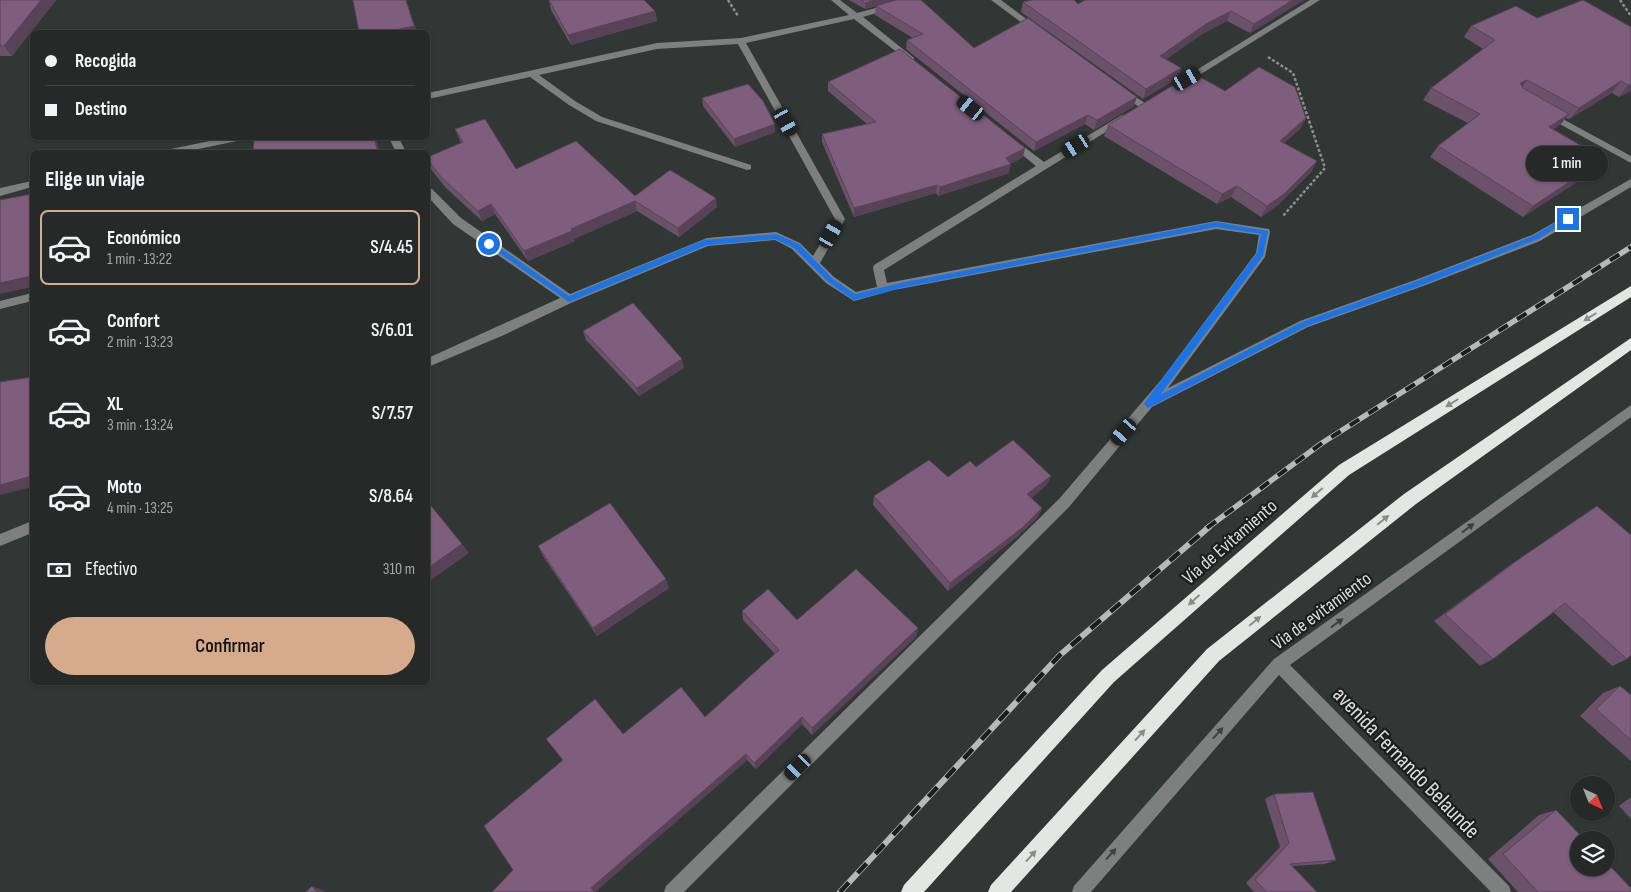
<!DOCTYPE html>
<html lang="es">
<head>
<meta charset="utf-8">
<style>
  :root { --surface:#252927; --page:#313533; --text:#f1f3f6; --muted:#a3a6a7; --line:#424544; --accent:#d6ab8b }
  body { margin:0; font-family:"Sofia Sans Condensed",sans-serif; background:var(--page); color:var(--text); height:100vh; display:flex; flex-direction:column; font-size:19px; white-space:nowrap }
  * { box-sizing:border-box; margin:0 }
  p { font-size:16px; color:var(--muted) }
  .icon { flex:none; width:28px; height:28px; fill:none; stroke:currentColor; stroke-width:2; stroke-linecap:round; stroke-linejoin:round }
  .map { position:relative; flex:1; overflow:hidden }
  .drawer { position:absolute; left:30px; top:150px; width:400px; height:535px; display:flex; flex-direction:column; background:var(--surface); border-radius:8px; box-shadow:0 1px 4px #0004,0 0 0 1px var(--line) }
  .drawer>* { flex:none }
  .hud { position:absolute; left:30px; top:30px; width:400px; height:110px; border-radius:8px; box-shadow:0 1px 4px #0004,0 0 0 1px var(--line); display:grid; align-content:center; height:110px; padding:0 15px; background:var(--surface) }
  .needle { width:32px; rotate:137deg }
  .buttons { position:absolute; left:1570px; top:776px; display:grid; gap:10px }
  .buttons a { display:grid; place-items:center; width:45px; height:45px; border-radius:50%; background:var(--surface); box-shadow:0 1px 4px #0004,0 0 0 1px var(--line); font-size:25px }
  .end { position:absolute; width:22px; height:22px; margin:-11px; border:6px solid #1a73e8; background:#fff; box-shadow:0 0 0 2px #fff }
  .from { border-radius:50% }
  .bubble { position:absolute; height:35px; border-radius:18px; background:var(--surface); box-shadow:0 1px 4px #0004,0 0 0 1px var(--line); font-size:16px; font-weight:600; line-height:35px; text-align:center }
  .car { position:absolute; width:15px; height:30px; margin:-15px -8px; border-radius:6px; box-shadow:0 0 4px 1px #0007; background:linear-gradient(#222 24%,#8ab4d8 0 40%,#222 0 76%,#8ab4d8 0 86%,#222 0) }
  .hud b { display:flex; align-items:center; gap:18px; height:48px; font-size:19px }
  .hud b+b { border-top:1px solid var(--line) }
  .hud i { width:12px; height:12px; background:var(--text) }
  ul { padding:0; list-style:none }
  li { display:flex; align-items:center; gap:15px; height:75px; margin:0 10px 8px; padding:0 5px; border:2px solid transparent; border-radius:8px }
  li div { flex:1 }
  li b { display:block; font-size:19px }
  li em { font-style:normal; font-weight:600 }
  li.on { border-color:var(--accent) }
  li>.icon { width:45px; height:45px; stroke-width:1.5 }
  h2 { padding:0 15px; font-size:22px; line-height:60px }
  .pay { display:flex; align-items:center; gap:12px; height:55px; padding:0 15px; font-size:19px }
  .pay p { margin-inline-start:auto }
  .action { display:flex; gap:10px; margin-top:auto; padding:10px 15px }
  .action a { flex:1; height:58px; border-radius:30px; background:var(--accent); color:#111; font-size:20px; font-weight:600; line-height:58px; text-align:center }
  .map>svg:first-child { display:block }
  .lines { fill:none; stroke-linecap:round; stroke-linejoin:round }
  .path { stroke:#8b8f8d; stroke-width:2.5; stroke-dasharray:3 2; stroke-linecap:butt }
  .minor { fill:#7d807f; fill-rule:evenodd }
  .highway { fill:#e1e8e4; fill-rule:evenodd }
  .rail-far1-casing { stroke:#b7bbb8; stroke-width:5.5 }
  .rail-casing { stroke:#b7bbb8; stroke-width:6 }
  .rail-far1 { stroke:#1b1e1c; stroke-width:4; stroke-dasharray:11; stroke-linecap:butt }
  .rail { stroke:#1b1e1c; stroke-width:4.5; stroke-dasharray:13; stroke-linecap:butt }
  .wall { fill:#6c516b }
  .shaded-wall { fill:#584257 }
  .building { fill:#7e5e7c; stroke:#584257 }
  .oneway { fill:#888d8a }
  .oneway2 { fill:#3d403f }
  .route { fill:#1a73e8 }
  .labels { text-anchor:middle; stroke-width:4.5; stroke-linejoin:round; paint-order:stroke }
  .street-label { font-size:19px; fill:#dcdfdd; stroke:#1b1e1c }
  .near-street-label { font-size:22px; fill:#dcdfdd; stroke:#1b1e1c }
</style>
</head>
<body>
<div class="map">
<svg width="1631" height="892" viewBox="0 0 1631 892">
  <rect width="100%" height="100%" fill="#313734"/>
  <g class="lines">
    <!-- path -->
    <g class="path">
      <polyline points="728,0 738,16"/>
      <polyline points="1620,0 1631,16"/>
      <polyline points="1268,57 1293,73 1325,168 1283,216"/>
    </g>
    <!-- minor -->
    <g class="minor">
      <polygon points="831,0 840,0 857,13 906,0 920,0 863,17 914,58 914,62 911,63 854,19 746,43 845,219 820,263 834,277 856,292 877,287 873,268 874,265 1036,166 1009,144 1009,140 1015,140 1044,162 1122,115 1125,116 1125,120 884,270 887,283 1216,221 1269,229 1270,232 1265,257 1168,388 1300,321 1418,279 1532,235 1631,179 1631,187 1540,241 1426,285 1308,327 1152,407 1069,507 684,892 664,892 666,886 1059,499 1161,380 1256,253 1259,235 1216,229 894,290 854,301 826,283 792,249 775,240 708,246 573,302 504,335 428,367 428,358 560,298 453,224 428,197 428,188 432,189 461,218 570,294 707,238 776,232 800,243 813,256 835,219 738,44 657,49 539,75 575,101 602,117 751,165 751,169 747,170 596,121 569,105 530,77 428,99 428,93 657,43 741,38 849,15"/>
      <polygon points="991,0 1001,0 1041,30 1034,32"/>
      <polygon points="1310,0 1320,0 1185,84 1179,84 1177,82"/>
      <polygon points="1122,88 1145,103 1145,107 1139,107 1119,93 1119,89"/>
      <polygon points="1548,111 1631,156 1631,163 1545,116 1543,114"/>
      <polygon points="224,138 242,138 237,141 184,152 166,152 171,149"/>
      <polygon points="389,138 399,138 406,152 396,152"/>
      <polygon points="32,181 32,187 0,196 0,188"/>
      <polygon points="32,293 32,301 0,309 0,301"/>
      <polygon points="1631,405 1631,417 1290,665 1509,886 1511,892 1491,892 1279,675 1091,892 1072,892 1074,886 1274,659"/>
      <polygon points="32,521 32,533 0,546 0,534"/>
    </g>
    <!-- highway -->
    <g class="highway">
      <polygon points="1631,286 1631,297 1349,475 1114,682 924,892 901,892 904,885 1102,670 1339,465"/>
      <polygon points="1631,338 1631,350 1416,504 1219,661 1011,892 988,892 991,885 1207,649 1404,494"/>
    </g>
    <!-- rail-far1 casing -->
    <g class="rail-far1-casing">
      <polyline id="rail-far1" points="1207,528 1322,443 1631,247"/>
    </g>
    <!-- rail casing -->
    <g class="rail-casing">
      <polyline id="rail" points="840,892 1060,655 1209,527"/>
    </g>
    <!-- rail-far1 -->
    <use href="#rail-far1" class="rail-far1"/>
    <!-- rail -->
    <use href="#rail" class="rail"/>
  </g>
  <!-- wall -->
  <g class="wall">
    <polygon points="0,0 56,0 12,56 0,56"/>
    <polygon points="549,0 655,11 657,21 571,45 551,10"/>
    <polygon points="849,0 921,0 974,48 1134,106 1094,130 1085,124 1034,151 906,49 907,40 913,38 875,15 876,6 865,9"/>
    <polygon points="1085,0 1304,0 1250,33 1227,21 1202,34 1166,59 1181,68 1178,78 1143,99 1021,12 1023,2 1078,4"/>
    <polygon points="1537,18 1631,27 1631,91 1619,97 1612,93 1569,119 1566,118 1560,125 1553,129 1604,159 1594,171 1523,217 1430,157 1438,146 1468,123 1423,100 1431,88 1483,49 1464,37 1471,26"/>
    <polygon points="828,82 1023,157 1010,164 1009,173 938,196 936,193 854,217 822,142 822,134 867,124 828,91"/>
    <polygon points="1225,91 1306,118 1300,129 1284,143 1317,161 1311,172 1278,205 1261,217 1231,197 1217,204 1104,136 1108,125"/>
    <polygon points="702,98 775,124 775,132 735,147 703,106"/>
    <polygon points="455,129 516,169 635,196 717,207 679,237 637,211 574,239 575,241 528,261 495,214 482,221 446,188 430,168 428,161 428,157 461,143"/>
    <polygon points="583,331 684,368 639,396 586,340"/>
    <polygon points="976,467 1047,485 1031,498 1042,508 1038,517 1018,536 948,591 873,505 874,496 948,477"/>
    <polygon points="1597,506 1627,659 1612,666 1553,612 1493,659 1480,666 1434,621 1510,565"/>
    <polygon points="538,546 669,588 597,636 543,556"/>
    <polygon points="742,611 797,620 918,628 916,637 812,735 802,724 756,769 747,760 596,891 513,870 623,734 705,717 775,654 743,620"/>
    <polygon points="1620,686 1631,695 1631,761 1580,716 1603,693"/>
    <polygon points="1274,794 1336,860 1325,864 1292,866 1317,892 1254,892 1246,883 1280,847 1265,799"/>
    <polygon points="1631,797 1631,819 1619,806"/>
    <polygon points="1556,810 1631,892 1518,892 1488,859 1539,815"/>
  </g>
  <!-- shaded-wall -->
  <g class="shaded-wall">
    <polygon points="41,0 56,0 12,56 4,46"/>
    <polygon points="406,0 417,32 386,32"/>
    <polygon points="875,0 900,0 865,9 865,3"/>
    <polygon points="1293,0 1304,0 1250,33 1254,24"/>
    <polygon points="655,11 657,21 571,45 568,35"/>
    <polygon points="1231,11 1227,21 1202,34 1157,66 1160,56 1206,24"/>
    <polygon points="1181,68 1178,78 1143,99 1146,89"/>
    <polygon points="1527,80 1519,91 1520,83"/>
    <polygon points="1621,81 1612,93 1569,119 1579,108"/>
    <polygon points="1631,84 1631,91 1619,97 1628,85"/>
    <polygon points="1137,97 1134,106 1094,130 1097,120"/>
    <polygon points="1569,114 1560,125 1539,138 1549,127"/>
    <polygon points="1088,115 1085,124 1034,151 1036,142"/>
    <polygon points="1306,118 1300,129 1275,151 1280,141"/>
    <polygon points="775,124 775,132 735,147 734,139"/>
    <polygon points="374,138 376,138 380,152 378,152"/>
    <polygon points="1025,148 1023,157 1006,166 1011,164 1009,173 938,196 940,187 1006,158"/>
    <polygon points="1604,159 1594,171 1523,217 1533,206"/>
    <polygon points="1317,161 1311,172 1278,205 1261,217 1267,206"/>
    <polygon points="937,185 936,193 854,217 854,208"/>
    <polygon points="1237,186 1231,197 1217,204 1222,194"/>
    <polygon points="716,198 717,207 679,237 678,228"/>
    <polygon points="635,201 637,211 574,239 575,241 528,261 524,251 571,229"/>
    <polygon points="491,204 495,214 482,221 478,211"/>
    <polygon points="32,276 32,287 0,294 0,283"/>
    <polygon points="682,359 684,368 639,396 637,388"/>
    <polygon points="32,476 32,487 0,495 0,485"/>
    <polygon points="1051,476 1047,485 1024,503 1027,494"/>
    <polygon points="1042,508 1038,517 1018,536 948,591 950,583"/>
    <polygon points="462,544 469,553 428,582 428,568"/>
    <polygon points="666,579 669,588 597,636 593,628"/>
    <polygon points="918,628 916,637 812,735 812,728"/>
    <polygon points="802,717 802,724 756,769 754,763"/>
    <polygon points="746,754 747,760 596,891 597,892 594,892 591,888"/>
    <polygon points="312,886 323,890 325,892 317,892"/>
  </g>
  <!-- building -->
  <g class="building">
    <polygon points="0,0 41,0 4,46 0,46"/>
    <polygon points="353,0 406,0 414,26 386,32 359,32"/>
    <polygon points="549,0 644,0 655,11 568,35"/>
    <polygon points="861,0 875,0 865,3"/>
    <polygon points="896,0 921,0 974,48 1028,18 1137,97 1097,120 1088,115 1036,142 907,40 923,34 876,6"/>
    <polygon points="1032,0 1074,0 1078,4 1085,0 1293,0 1254,24 1231,11 1206,24 1160,56 1181,68 1146,89 1023,2"/>
    <polygon points="1583,0 1631,27 1631,84 1628,85 1621,81 1579,108 1527,80 1520,83 1523,88 1569,114 1549,127 1604,159 1533,206 1438,146 1480,114 1431,88 1495,40 1471,26 1516,6 1537,18"/>
    <polygon points="900,49 1025,148 1006,158 1011,164 940,187 937,185 854,208 822,134 876,122 828,82"/>
    <polygon points="1259,67 1295,87 1306,118 1280,141 1317,161 1284,194 1267,206 1237,186 1222,194 1108,125 1193,73 1225,91"/>
    <polygon points="748,84 763,101 775,124 734,139 702,98"/>
    <polygon points="485,119 516,169 576,141 635,196 670,170 716,198 678,228 635,201 571,229 572,231 524,251 491,204 478,211 442,178 428,160 428,157 463,142 455,129"/>
    <polygon points="254,138 374,138 378,152 253,152"/>
    <polygon points="32,194 32,276 0,283 0,200"/>
    <polygon points="633,303 682,359 637,388 583,331"/>
    <polygon points="32,377 32,476 0,485 0,382"/>
    <polygon points="1013,440 1051,476 1027,494 1042,508 1022,528 950,583 874,496 929,460 948,477 970,461 976,467"/>
    <polygon points="428,502 462,544 428,568"/>
    <polygon points="610,503 666,579 593,628 538,546"/>
    <polygon points="1597,506 1631,535 1631,655 1627,659 1565,603 1493,659 1445,614 1522,557"/>
    <polygon points="856,569 918,628 812,728 802,717 754,763 746,754 591,888 594,892 492,892 513,870 484,826 563,760 546,739 595,699 623,734 681,687 705,717 779,650 742,611 768,589 797,620"/>
    <polygon points="1620,686 1631,695 1631,740 1596,709"/>
    <polygon points="1313,792 1336,860 1290,864 1317,892 1267,892 1255,880 1289,843 1274,794"/>
    <polygon points="1556,810 1585,840 1579,840 1579,868 1606,868 1606,862 1631,888 1631,892 1538,892 1503,854"/>
    <polygon points="312,886 317,892 306,892"/>
  </g>
  <!-- one-way arrows -->
  <defs><path id="oneway-solid" d="M-6-.8H1V-3.2L6.5 0L1 3.2V.8H-6Z" transform="scale(1.25)"/></defs>
  <g class="oneway">
    <use href="#oneway-solid" transform="translate(1590 317) rotate(148)"/>
    <use href="#oneway-solid" transform="translate(1452 403) rotate(148)"/>
    <use href="#oneway-solid" transform="translate(1317 493) rotate(139)"/>
    <use href="#oneway-solid" transform="translate(1383 520) rotate(-39)"/>
    <use href="#oneway-solid" transform="translate(1194 600) rotate(138)"/>
    <use href="#oneway-solid" transform="translate(1255 621) rotate(-39)"/>
    <use href="#oneway-solid" transform="translate(1140 735) rotate(-48)"/>
    <use href="#oneway-solid" transform="translate(1031 856) rotate(-48)"/>
  </g>
  <g class="oneway2">
    <use href="#oneway-solid" transform="translate(1468 528) rotate(-36)"/>
    <use href="#oneway-solid" transform="translate(1337 623) rotate(-36)"/>
    <use href="#oneway-solid" transform="translate(1218 733) rotate(-48)"/>
    <use href="#oneway-solid" transform="translate(1111 854) rotate(-48)"/>
  </g>
  <!-- route -->
  <polygon class="route" points="1565,217 1571,219 1538,239 1425,284 1307,326 1148,408 1144,404 1145,402 1257,253 1261,234 1216,227 905,287 854,300 828,282 794,248 775,239 707,245 569,302 486,244 492,242 569,296 704,240 776,234 799,244 833,279 855,294 905,282 1216,222 1268,231 1263,256 1160,395 1302,322 1419,280 1533,236"/>
  <g class="labels">
    <!-- street labels -->
    <g class="street-label">
      <text transform="translate(1229 541) rotate(-41)" y="7">Vía de Evitamiento</text>
      <text transform="translate(1321 610) rotate(-36)" y="7">Via de evitamiento</text>
    </g>
    <!-- near-street labels -->
    <g class="near-street-label">
      <text transform="translate(1407 762) rotate(46)" y="8">avenida Fernando Belaunde</text>
    </g>
  </g>
</svg>
<div class="buttons">
<a><svg class="needle" viewBox="-14 -14 28 28"><path d="M0-13l5 13h-10z" fill="#e53935"/><path d="M0 13l5-13h-10z" fill="#a3a6a7"/></svg></a>
<a><svg class="icon" aria-label="layers" viewBox="0 0 24 24"><path d="M12 4l9 5-9 5-9-5zM3 14l9 5 9-5"/></svg></a>
</div>
<i class="end from" style="left:489px;top:244px"></i>
<i class="end" style="left:1568px;top:219px"></i>
<div class="bubble" style="left:1526px;top:146px;width:82px">1 min</div>
<i class="car" style="left:1187px;top:79px;rotate:60deg"></i>
<i class="car" style="left:971px;top:108px;rotate:309deg"></i>
<i class="car" style="left:786px;top:122px;rotate:151deg"></i>
<i class="car" style="left:1076px;top:146px;rotate:238deg"></i>
<i class="car" style="left:831px;top:234px;rotate:30deg"></i>
<i class="car" style="left:1124px;top:432px;rotate:221deg"></i>
<i class="car" style="left:798px;top:767px;rotate:225deg"></i>
<div class="hud">
<b><i class="from"></i>Recogida</b>
<b><i></i>Destino</b>
</div>
<section class="drawer">
<h2>Elige un viaje</h2>
<ul>
<li class="on"><svg class="icon" aria-label="car" viewBox="0 0 24 24"><path d="M5 17H2v-5l4-1 3-4h7l3 4 3 1v5h-3M9 17h6M6 11h13"/><circle cx="7" cy="17" r="2"/><circle cx="17" cy="17" r="2"/></svg><div><b>Económico</b><p>1 min · 13:22</p></div><em>S/4.45</em></li>
<li><svg class="icon" aria-label="car" viewBox="0 0 24 24"><path d="M5 17H2v-5l4-1 3-4h7l3 4 3 1v5h-3M9 17h6M6 11h13"/><circle cx="7" cy="17" r="2"/><circle cx="17" cy="17" r="2"/></svg><div><b>Confort</b><p>2 min · 13:23</p></div><em>S/6.01</em></li>
<li><svg class="icon" aria-label="car" viewBox="0 0 24 24"><path d="M5 17H2v-5l4-1 3-4h7l3 4 3 1v5h-3M9 17h6M6 11h13"/><circle cx="7" cy="17" r="2"/><circle cx="17" cy="17" r="2"/></svg><div><b>XL</b><p>3 min · 13:24</p></div><em>S/7.57</em></li>
<li><svg class="icon" aria-label="car" viewBox="0 0 24 24"><path d="M5 17H2v-5l4-1 3-4h7l3 4 3 1v5h-3M9 17h6M6 11h13"/><circle cx="7" cy="17" r="2"/><circle cx="17" cy="17" r="2"/></svg><div><b>Moto</b><p>4 min · 13:25</p></div><em>S/8.64</em></li>
</ul>
<div class="pay"><svg class="icon" aria-label="cash" viewBox="0 0 24 24"><path d="M3 7h18v10H3z"/><circle cx="12" cy="12" r="2"/></svg>Efectivo<p>310 m</p></div>
<div class="action"><a>Confirmar</a></div>
</section>
</div>
</body>
</html>
